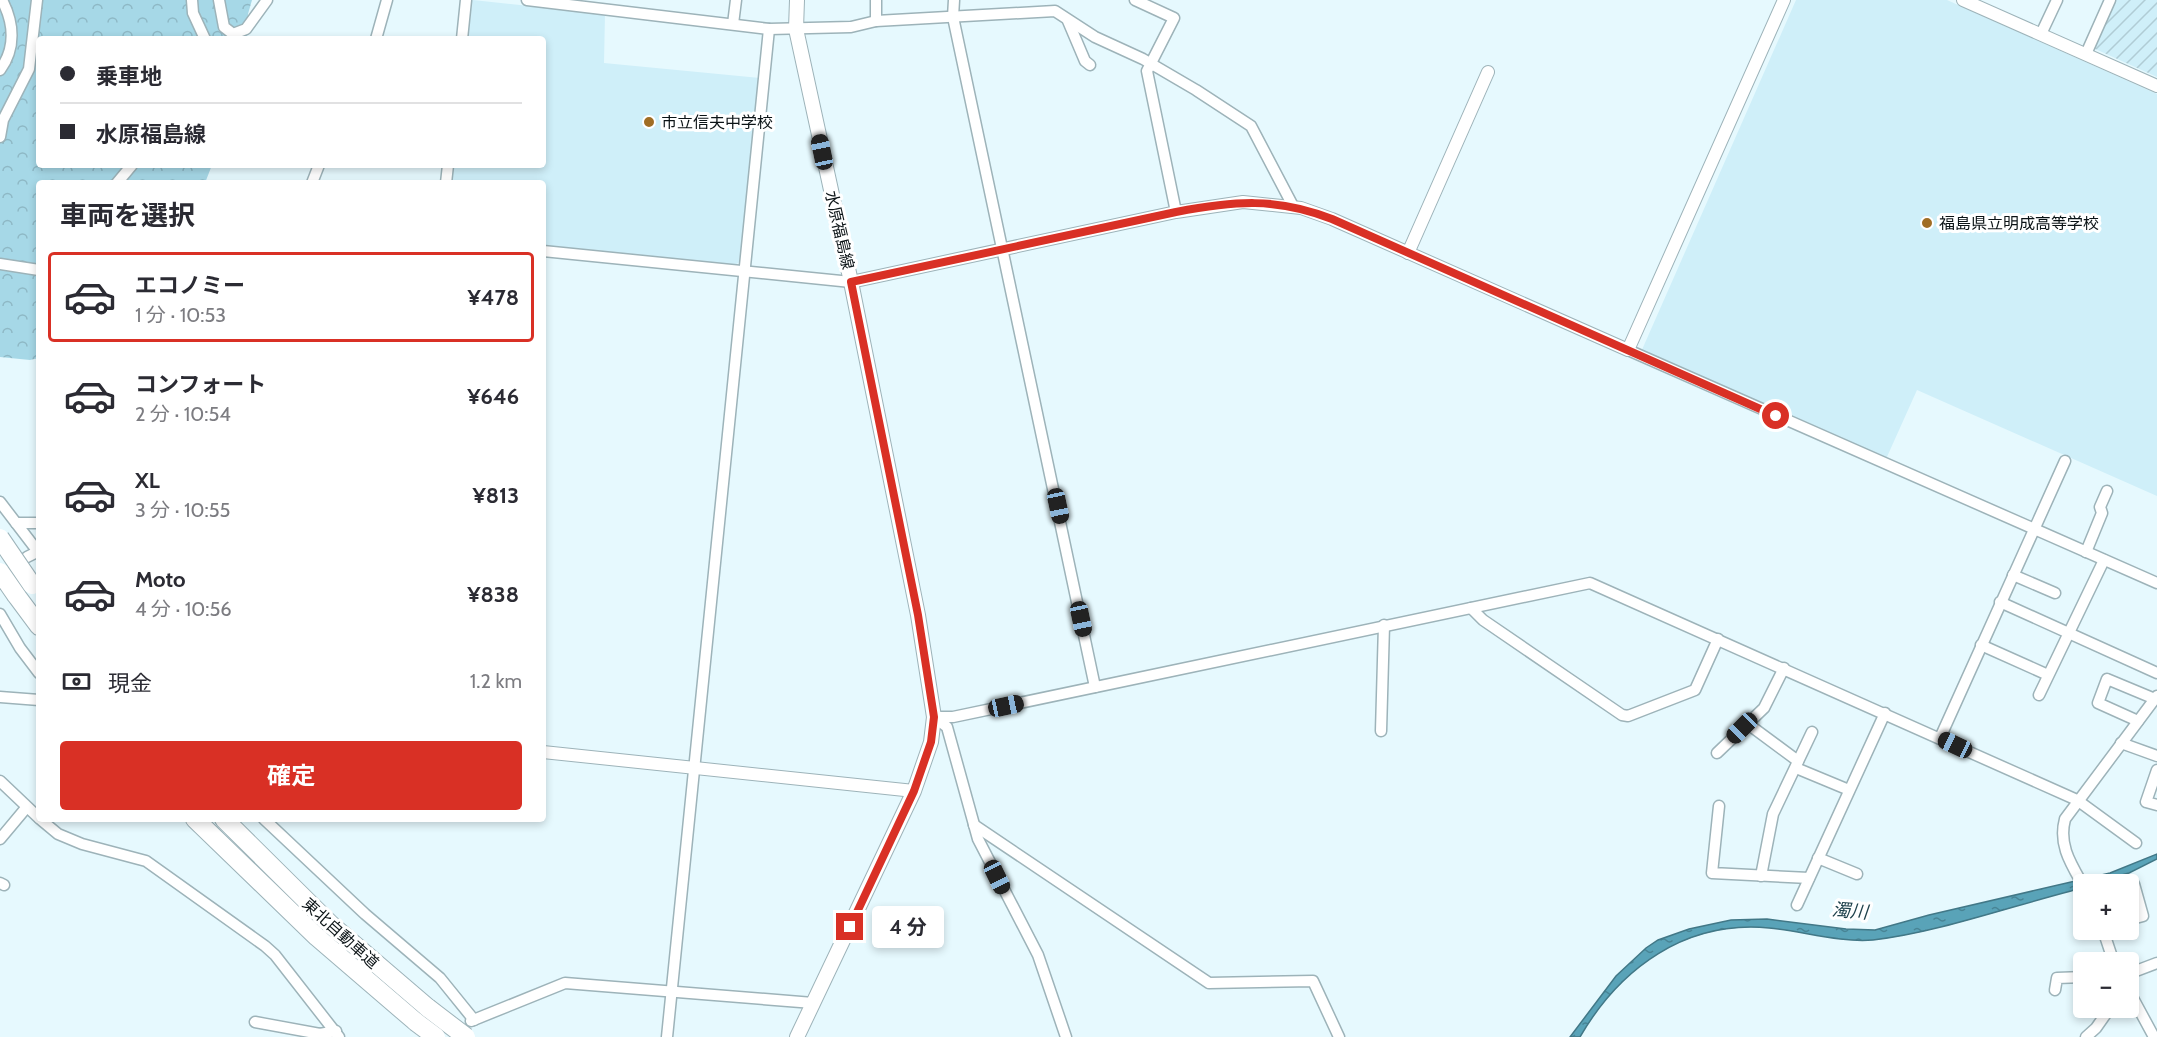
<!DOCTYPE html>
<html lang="ja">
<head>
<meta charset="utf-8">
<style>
  :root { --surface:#fff; --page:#f2f2f3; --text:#2b2b33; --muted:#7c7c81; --line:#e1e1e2; --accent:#d93025 }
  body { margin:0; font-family:Cabin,"Noto Sans JP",sans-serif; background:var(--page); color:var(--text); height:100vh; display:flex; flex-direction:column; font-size:22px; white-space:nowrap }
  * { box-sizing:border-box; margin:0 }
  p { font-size:20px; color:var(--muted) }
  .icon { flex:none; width:33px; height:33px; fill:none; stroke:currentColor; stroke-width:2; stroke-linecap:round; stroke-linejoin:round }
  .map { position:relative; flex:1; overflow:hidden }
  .sheet { position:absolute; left:36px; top:180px; width:510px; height:642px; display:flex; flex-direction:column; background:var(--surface); border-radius:6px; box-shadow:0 3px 9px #0003 }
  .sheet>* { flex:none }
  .hud { position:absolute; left:36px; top:36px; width:510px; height:132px; border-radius:6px; box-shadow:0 3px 9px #0003; display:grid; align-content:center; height:132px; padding:0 24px; background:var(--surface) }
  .tools { position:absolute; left:2073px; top:874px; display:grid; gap:12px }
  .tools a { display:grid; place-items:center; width:66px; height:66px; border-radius:6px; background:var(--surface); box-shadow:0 3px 9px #0003; font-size:30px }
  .end { position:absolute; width:27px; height:27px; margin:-14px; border:8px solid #d93025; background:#fff; box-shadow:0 0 0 3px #fff }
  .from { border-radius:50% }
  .bubble { position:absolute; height:42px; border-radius:6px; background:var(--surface); box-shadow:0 3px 9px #0003; font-size:20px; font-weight:700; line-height:42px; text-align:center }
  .car { position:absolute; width:18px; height:36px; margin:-18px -9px; border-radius:8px; box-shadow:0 0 4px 2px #0007; background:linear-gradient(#222 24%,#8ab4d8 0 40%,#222 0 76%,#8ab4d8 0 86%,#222 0) }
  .hud b { display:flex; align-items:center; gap:21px; height:57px; font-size:22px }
  .hud b+b { border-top:2px solid var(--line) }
  .hud i { width:15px; height:15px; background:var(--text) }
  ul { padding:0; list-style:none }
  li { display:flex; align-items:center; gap:18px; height:90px; margin:0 12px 9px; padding:0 12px; border:3px solid transparent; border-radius:6px }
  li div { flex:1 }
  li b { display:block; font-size:22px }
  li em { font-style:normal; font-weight:700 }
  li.on { border-color:var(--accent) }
  li>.icon { width:54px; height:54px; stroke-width:1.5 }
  h2 { padding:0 24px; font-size:27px; line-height:72px }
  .pay { display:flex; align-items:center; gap:15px; height:66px; padding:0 24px; font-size:22px }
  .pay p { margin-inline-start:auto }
  .button { display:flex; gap:12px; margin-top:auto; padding:12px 24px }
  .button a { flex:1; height:69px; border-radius:6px; background:var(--accent); color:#fff; font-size:24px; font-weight:700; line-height:69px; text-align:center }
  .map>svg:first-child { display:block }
  .built { fill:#cfeff9 }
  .industrial { fill:url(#industrial-furrows) }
  .forest { fill:url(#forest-crowns) }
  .water { fill:url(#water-ripples); stroke:#427887; stroke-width:1.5 }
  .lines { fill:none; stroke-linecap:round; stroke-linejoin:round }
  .minor-casing { stroke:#9db3b9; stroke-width:13 }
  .tertiary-casing { stroke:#9db3b9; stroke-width:14 }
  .secondary-casing { stroke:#9db3b9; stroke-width:16 }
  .motorway-casing { stroke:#9db3b9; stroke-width:20 }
  .minor { stroke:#fff; stroke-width:10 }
  .tertiary { stroke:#fff; stroke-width:12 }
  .secondary { stroke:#fff; stroke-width:14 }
  .motorway { stroke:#fff; stroke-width:18 }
  .motorway-bridge-casing { stroke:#9db3b9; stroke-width:20; stroke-linecap:butt }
  .motorway-bridge { stroke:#fff; stroke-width:18 }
  .route { stroke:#d93025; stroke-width:8 }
  .poi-dot { fill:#a06d24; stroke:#fff; stroke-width:2 }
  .labels { text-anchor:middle; stroke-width:6; stroke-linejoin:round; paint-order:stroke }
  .poi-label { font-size:16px; fill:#0b1316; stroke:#fff; text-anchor:start }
  .street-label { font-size:16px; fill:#0b1316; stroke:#fff }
  .water-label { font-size:18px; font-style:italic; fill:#1e414b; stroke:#fff }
</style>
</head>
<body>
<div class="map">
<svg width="2157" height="1037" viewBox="0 0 2157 1037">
  <defs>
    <pattern id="industrial-furrows" width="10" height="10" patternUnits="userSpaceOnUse" patternTransform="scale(1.5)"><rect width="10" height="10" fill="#cfeff9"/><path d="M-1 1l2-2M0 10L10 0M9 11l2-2" fill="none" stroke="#b0ccd5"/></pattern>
    <pattern id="forest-crowns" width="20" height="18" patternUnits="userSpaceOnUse" patternTransform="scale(1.5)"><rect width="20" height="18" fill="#a6d8e7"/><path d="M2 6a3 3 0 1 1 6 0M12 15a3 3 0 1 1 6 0" fill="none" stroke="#8eb8c5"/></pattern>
    <pattern id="water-ripples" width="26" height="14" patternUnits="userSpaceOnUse" patternTransform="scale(1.5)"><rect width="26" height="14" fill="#59a3b8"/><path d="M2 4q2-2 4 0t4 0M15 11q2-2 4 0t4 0" fill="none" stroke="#488495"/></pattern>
  </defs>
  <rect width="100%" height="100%" fill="#e6f9fe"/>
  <!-- built -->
  <g class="built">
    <polygon points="473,0 605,14 604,63 760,78 741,261 735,265 543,247 543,183 451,183 452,165 543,165 543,39 465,39 468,3"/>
    <polygon points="1796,0 1947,0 2157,94 2157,496 1917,390 1886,459 1641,352"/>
  </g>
  <!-- industrial -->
  <polygon class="industrial" points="2114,0 2157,0 2157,77 2093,48"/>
  <!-- forest -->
  <polygon class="forest" points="0,0 252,0 248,14 247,39 39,39 39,165 212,165 205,183 39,183 39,358 30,360 0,357"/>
  <!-- water -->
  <path class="water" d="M2157,854V859L2129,873L2084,885L2083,887L2071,891C2009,907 1935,933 1873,940C1841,943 1801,931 1769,928C1686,920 1620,968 1580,1037H1570L1616,976L1646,948L1658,940L1689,929L1731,920L1767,919L1846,929L1875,930L1929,915L2110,873Z"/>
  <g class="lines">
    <!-- minor casing -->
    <g class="minor-casing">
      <g id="minor">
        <polyline points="192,0 193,13 205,39"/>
        <polyline points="219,0 224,27 233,34 246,29 267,0"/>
        <polyline points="527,0 769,29 851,27 876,21 1055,11 1095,37 1143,59 1196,90 1251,126 1293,206"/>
        <polyline points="876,0 876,21"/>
        <polyline points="954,0 953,17 1095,687"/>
        <polyline points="1135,0 1174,18 1147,71 1176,212"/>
        <polyline points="1068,21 1085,61 1090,65"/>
        <polyline points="733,24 736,0"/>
        <polyline points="2041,34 2057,0"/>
        <polyline points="376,39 387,0"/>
        <polyline points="462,39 466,0"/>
        <polyline points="2086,54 2110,0"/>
        <path d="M0,70C16,48 14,23 2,0"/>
        <polyline points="0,137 3,120 29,69 37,0"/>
        <polyline points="117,183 132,165"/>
        <polyline points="312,183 319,165"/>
        <polyline points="446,183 448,165"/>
        <polyline points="543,251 851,282"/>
        <polyline points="0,264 39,270"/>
        <polyline points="1628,350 2157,583"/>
        <polyline points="0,502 39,553"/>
        <polyline points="16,523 39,523"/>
        <polyline points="2086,552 2102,513 2100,507 2107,491"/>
        <polyline points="27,557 39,551"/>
        <polyline points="2013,575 2055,593"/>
        <polyline points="2000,602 2157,673"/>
        <polyline points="1471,608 1483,620 1622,715 1628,716 1695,690 1718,639"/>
        <polyline points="0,614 20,648 39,673"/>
        <polyline points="1981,645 2048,675"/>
        <polyline points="2039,695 2104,560"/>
        <polyline points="0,697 39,700"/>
        <polyline points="934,717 953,717 1590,583 2077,800 2136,843"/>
        <polyline points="934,717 947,727 978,839 1038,955 1066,1037"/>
        <polyline points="2138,721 2098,703 2107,679 2155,699"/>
        <polyline points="1748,724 1798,761"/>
        <polyline points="1381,731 1384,625"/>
        <polyline points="1940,738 2065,461"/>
        <polyline points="2121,743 2157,756"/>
        <polyline points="1717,753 1764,708 1784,668"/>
        <polyline points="1796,768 1849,790"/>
        <polyline points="2157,770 2146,802 2157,805"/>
        <polyline points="0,781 39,818"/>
        <polyline points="1719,806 1712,873 1809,878"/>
        <polyline points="40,819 58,834 82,844 146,861 265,946 275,955 339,1037"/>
        <polyline points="264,819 365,914 440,978 474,1020"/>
        <polyline points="974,825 1209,983 1313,981 1339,1037"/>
        <polyline points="0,839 26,808"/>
        <polyline points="1818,858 1857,874"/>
        <polyline points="1761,876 1773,814 1812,732"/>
        <polyline points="0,883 4,885"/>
        <path d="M2084,887C2071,864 2058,845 2065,819L2157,696"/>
        <polyline points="1797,905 1885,713"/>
        <polyline points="2128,920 2143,916 2134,884"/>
        <polyline points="2103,930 2114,963"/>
        <polyline points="2128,974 2157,963"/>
        <polyline points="2128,989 2154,1037"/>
        <polyline points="2055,990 2057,978 2084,977"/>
        <polyline points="471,1021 565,983 813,1003"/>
        <polyline points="255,1022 320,1034 336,1031"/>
        <polyline points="667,1037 769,29"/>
        <polyline points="2086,1037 2096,1028 2110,1008"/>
      </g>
    </g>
    <!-- tertiary casing -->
    <g class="tertiary-casing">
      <g id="tertiary">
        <polyline points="1963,0 2157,86"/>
        <polyline points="1408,253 1488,72"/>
        <polyline points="851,282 1176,212 1243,202 1301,208 1332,219 1628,350 1784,0"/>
        <polyline points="543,752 914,791"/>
      </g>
    </g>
    <!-- secondary casing -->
    <g class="secondary-casing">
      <polyline id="secondary" points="797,0 796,29 851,282 918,615 934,717 931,742 914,791 797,1037"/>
    </g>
    <!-- motorway casing -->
    <g class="motorway-casing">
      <g id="motorway">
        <polyline points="16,595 39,626"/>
        <polyline points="195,819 317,937 416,1022"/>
        <polyline points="224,819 330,924 428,1008"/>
      </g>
    </g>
    <!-- minor -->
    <use href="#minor" class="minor"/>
    <!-- tertiary -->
    <use href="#tertiary" class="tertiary"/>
    <!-- secondary -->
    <use href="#secondary" class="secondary"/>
    <!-- motorway -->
    <use href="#motorway" class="motorway"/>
    <!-- motorway-bridge casing -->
    <g class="motorway-bridge-casing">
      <g id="motorway-bridge">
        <polyline points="0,538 32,585"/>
        <polyline points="0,572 16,595"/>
        <polyline points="428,1008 466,1037"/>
        <polyline points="416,1022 436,1037"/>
      </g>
    </g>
    <!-- motorway-bridge -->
    <use href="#motorway-bridge" class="motorway-bridge"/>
  </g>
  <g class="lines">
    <!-- route -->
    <path class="route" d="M850,927L914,791L931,742L934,717L918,615L851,282L1176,212C1234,201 1276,197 1332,219L1776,416"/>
  </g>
  <!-- markers -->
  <g class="poi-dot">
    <circle cx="649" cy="122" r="6"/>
    <circle cx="1927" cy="223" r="6"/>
  </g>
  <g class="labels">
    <!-- poi labels -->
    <g class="poi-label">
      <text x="661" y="128">市立信夫中学校</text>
      <text x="1939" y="229">福島県立明成高等学校</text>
    </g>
    <!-- street labels -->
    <g class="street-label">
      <text transform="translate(840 230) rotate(77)" y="6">水原福島線</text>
      <text transform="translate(341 933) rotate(42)" y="6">東北自動車道</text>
    </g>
    <!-- water labels -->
    <g class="water-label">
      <text transform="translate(1850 911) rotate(5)" y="6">濁川</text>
    </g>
  </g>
</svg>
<div class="tools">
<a>+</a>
<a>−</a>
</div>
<i class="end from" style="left:1776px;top:416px"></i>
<i class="end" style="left:850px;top:927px"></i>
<div class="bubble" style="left:872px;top:906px;width:72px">4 分</div>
<i class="car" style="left:822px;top:152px;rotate:348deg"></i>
<i class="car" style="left:1058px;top:506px;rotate:168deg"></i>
<i class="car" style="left:1081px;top:619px;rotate:168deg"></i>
<i class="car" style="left:1006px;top:706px;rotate:78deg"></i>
<i class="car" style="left:1742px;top:728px;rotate:225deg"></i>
<i class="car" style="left:1955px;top:745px;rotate:295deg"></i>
<i class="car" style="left:997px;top:877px;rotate:154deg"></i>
<div class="hud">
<b><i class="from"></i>乗車地</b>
<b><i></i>水原福島線</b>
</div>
<section class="sheet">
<h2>車両を選択</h2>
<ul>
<li class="on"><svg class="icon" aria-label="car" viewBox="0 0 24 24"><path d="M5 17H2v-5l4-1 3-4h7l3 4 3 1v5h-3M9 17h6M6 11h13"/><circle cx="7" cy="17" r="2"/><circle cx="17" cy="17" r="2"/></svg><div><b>エコノミー</b><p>1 分 · 10:53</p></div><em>¥478</em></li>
<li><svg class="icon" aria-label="car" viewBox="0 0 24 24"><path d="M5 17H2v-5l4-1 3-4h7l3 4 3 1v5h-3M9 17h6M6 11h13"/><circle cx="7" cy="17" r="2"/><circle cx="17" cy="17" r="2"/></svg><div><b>コンフォート</b><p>2 分 · 10:54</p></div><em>¥646</em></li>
<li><svg class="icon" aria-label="car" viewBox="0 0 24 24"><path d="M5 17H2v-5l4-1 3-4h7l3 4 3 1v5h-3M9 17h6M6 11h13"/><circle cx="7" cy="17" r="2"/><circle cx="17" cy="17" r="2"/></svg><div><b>XL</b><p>3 分 · 10:55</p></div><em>¥813</em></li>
<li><svg class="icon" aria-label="car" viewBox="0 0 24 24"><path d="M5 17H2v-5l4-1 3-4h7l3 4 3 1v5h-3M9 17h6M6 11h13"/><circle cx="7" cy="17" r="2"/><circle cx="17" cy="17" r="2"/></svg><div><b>Moto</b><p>4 分 · 10:56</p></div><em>¥838</em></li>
</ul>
<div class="pay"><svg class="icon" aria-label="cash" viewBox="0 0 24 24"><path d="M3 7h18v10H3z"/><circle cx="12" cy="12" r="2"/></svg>現金<p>1.2 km</p></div>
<div class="button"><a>確定</a></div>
</section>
</div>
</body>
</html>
